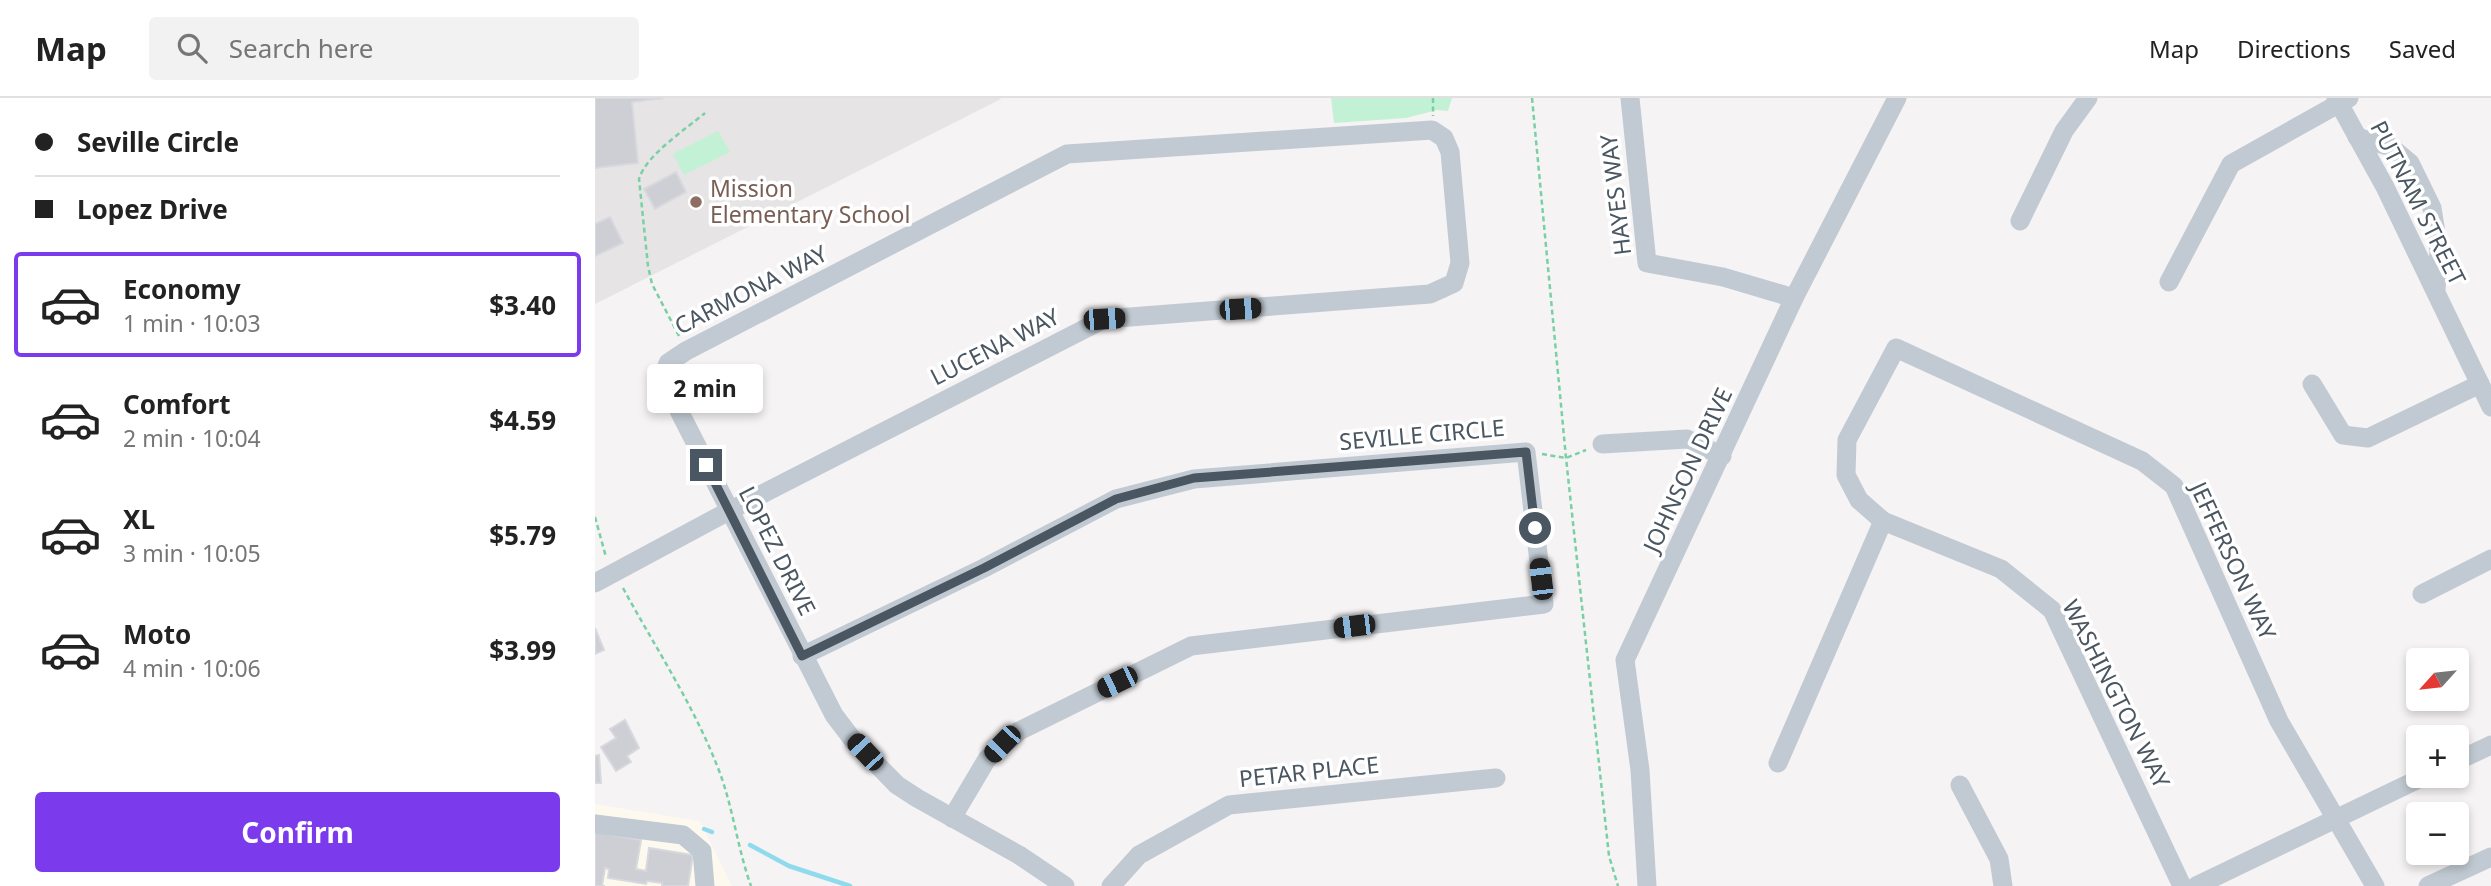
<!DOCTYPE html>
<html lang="en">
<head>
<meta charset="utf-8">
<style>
  :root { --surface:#fff; --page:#f2f2f2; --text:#222; --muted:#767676; --line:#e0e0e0; --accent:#7c3aed }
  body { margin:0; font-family:"Noto Sans",sans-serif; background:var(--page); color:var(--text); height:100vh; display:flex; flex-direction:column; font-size:26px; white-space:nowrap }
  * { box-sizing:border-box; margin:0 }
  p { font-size:23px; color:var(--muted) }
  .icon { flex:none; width:38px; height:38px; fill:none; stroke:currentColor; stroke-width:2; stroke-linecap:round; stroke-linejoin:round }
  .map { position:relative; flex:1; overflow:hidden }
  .drawer { display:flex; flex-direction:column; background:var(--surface); width:595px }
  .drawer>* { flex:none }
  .banner { display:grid; align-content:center; height:154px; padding:0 35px; background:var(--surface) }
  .needle { width:46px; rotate:243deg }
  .tools { position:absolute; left:1811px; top:550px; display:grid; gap:14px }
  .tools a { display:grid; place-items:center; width:63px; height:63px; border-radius:7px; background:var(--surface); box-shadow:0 4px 10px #0003; font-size:35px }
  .end { position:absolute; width:32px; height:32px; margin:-16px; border:9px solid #4a5661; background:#fff; box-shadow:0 0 0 4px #fff }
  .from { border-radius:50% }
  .bubble { position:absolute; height:49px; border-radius:7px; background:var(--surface); box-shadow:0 4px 10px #0003; font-size:23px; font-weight:700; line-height:49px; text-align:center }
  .car { position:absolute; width:21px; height:42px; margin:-21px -10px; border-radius:9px; box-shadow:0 0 5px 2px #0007; background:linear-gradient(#222 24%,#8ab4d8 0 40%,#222 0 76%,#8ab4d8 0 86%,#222 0) }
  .banner b { display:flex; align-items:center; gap:24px; height:66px; font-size:26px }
  .banner b+b { border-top:2px solid var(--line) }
  .banner i { width:18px; height:18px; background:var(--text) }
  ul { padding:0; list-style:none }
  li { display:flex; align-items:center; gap:21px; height:105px; margin:0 14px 10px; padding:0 21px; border:4px solid transparent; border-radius:7px }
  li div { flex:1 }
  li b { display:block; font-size:26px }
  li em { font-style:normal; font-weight:700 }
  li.selected { border-color:var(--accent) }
  li>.icon { width:63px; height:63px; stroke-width:1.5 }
  .button { display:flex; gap:14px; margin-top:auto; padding:14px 35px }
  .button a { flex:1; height:80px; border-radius:7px; background:var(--accent); color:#fff; font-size:28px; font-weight:700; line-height:80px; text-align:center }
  header { display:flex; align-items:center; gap:42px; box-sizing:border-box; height:98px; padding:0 35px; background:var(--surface); border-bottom:2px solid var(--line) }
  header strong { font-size:33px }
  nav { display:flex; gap:38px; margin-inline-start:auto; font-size:24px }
  .search { width:490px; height:63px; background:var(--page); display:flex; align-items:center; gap:18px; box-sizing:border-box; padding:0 24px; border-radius:7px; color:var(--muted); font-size:26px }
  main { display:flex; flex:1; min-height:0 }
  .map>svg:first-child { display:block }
  .commercial { fill:#fdf9ef }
  .education { fill:#e6e4e5 }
  .green { fill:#c3f1d5 }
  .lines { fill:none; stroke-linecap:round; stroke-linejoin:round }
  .stream { stroke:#90daee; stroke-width:4.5 }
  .building { fill:#cdcfd5; stroke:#d7d9de; stroke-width:2 }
  .path { stroke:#7ad0a6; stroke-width:2.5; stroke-dasharray:5 3.5; stroke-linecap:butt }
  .minor { stroke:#c1cad2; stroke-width:19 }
  .route { stroke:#4a5661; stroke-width:9 }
  .education-dot { fill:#8d6e63; stroke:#fff; stroke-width:2.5 }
  .labels { text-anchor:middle; stroke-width:7; stroke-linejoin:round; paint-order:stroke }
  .education-label { font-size:23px; fill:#785e54; stroke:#fff; text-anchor:start }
  .street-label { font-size:23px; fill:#4a5661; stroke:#fff }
</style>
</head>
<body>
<header>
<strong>Map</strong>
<div class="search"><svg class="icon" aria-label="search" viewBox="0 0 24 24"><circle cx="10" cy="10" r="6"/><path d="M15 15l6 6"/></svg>Search here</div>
<nav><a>Map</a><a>Directions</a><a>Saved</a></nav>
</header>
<main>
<section class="drawer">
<div class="banner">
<b><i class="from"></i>Seville Circle</b>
<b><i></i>Lopez Drive</b>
</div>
<ul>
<li class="selected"><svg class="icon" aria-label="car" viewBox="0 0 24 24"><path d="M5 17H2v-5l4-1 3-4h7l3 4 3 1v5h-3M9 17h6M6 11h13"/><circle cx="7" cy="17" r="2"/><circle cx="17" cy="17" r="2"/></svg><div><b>Economy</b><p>1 min · 10:03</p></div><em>$3.40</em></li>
<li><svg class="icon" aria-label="car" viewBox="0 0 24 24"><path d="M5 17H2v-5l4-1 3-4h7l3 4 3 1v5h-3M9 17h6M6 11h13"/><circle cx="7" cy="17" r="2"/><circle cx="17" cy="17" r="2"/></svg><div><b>Comfort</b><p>2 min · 10:04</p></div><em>$4.59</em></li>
<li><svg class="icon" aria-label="car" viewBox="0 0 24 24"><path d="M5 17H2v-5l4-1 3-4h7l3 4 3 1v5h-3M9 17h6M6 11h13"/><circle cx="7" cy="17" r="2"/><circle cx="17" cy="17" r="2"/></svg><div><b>XL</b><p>3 min · 10:05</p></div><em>$5.79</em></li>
<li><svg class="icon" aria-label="car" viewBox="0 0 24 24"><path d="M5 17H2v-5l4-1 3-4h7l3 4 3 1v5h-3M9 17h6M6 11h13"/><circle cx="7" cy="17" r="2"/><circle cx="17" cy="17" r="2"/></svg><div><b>Moto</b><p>4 min · 10:06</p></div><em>$3.99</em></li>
</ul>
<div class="button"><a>Confirm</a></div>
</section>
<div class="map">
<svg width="1896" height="788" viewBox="0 0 1896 788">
  <rect width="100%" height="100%" fill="#f5f3f3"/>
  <!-- commercial -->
  <polygon class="commercial" points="0,706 105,723 137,788 0,788"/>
  <!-- education -->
  <polygon class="education" points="0,0 405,0 406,1 0,206"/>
  <!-- green -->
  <g class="green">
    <polygon points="736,0 857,0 853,13 842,12 811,20 739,25"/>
    <polygon points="123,33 135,54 89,77 78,56"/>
  </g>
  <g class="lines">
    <!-- stream -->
    <g class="stream">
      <polyline points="109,731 117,734"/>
      <polyline points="155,747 194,768 255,788"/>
    </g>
  </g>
  <!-- building -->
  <g class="building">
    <polygon points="0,0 68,0 37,4 43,65 0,70"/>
    <polygon points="81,74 91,94 60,111 49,91"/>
    <polygon points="15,119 28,145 0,158 0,126"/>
    <polygon points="0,530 9,552 0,556"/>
    <polygon points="30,622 44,650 32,658 36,664 21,673 6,649 21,640 15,631"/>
    <polygon points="4,657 6,685 0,685 0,658"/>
    <polygon points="0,734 46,742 41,771 51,773 54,750 98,757 93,788 67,788 67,785 52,783 51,786 13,780 14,771 10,770 7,788 10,788 0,788"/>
  </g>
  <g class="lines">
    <!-- path -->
    <g class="path">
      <polyline points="838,0 838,18"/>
      <polyline points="937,0 971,360 1014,758 1023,788"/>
      <path d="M84,238L57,186L53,168L44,81C51,57 91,31 110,15"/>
      <polyline points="947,356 971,360 991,352"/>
      <polyline points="0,419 11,459"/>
      <path d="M28,490C60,549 98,606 123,670C138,708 142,749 156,788"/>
    </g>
    <!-- minor -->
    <g class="minor">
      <polyline points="1035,0 1052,165 1128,179 1199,200"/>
      <polyline points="1741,0 1790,89 1896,309"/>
      <polyline points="1762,39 1796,49 1815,65 1837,110 1844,153 1841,191"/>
      <polyline points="1425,123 1469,33 1493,0"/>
      <polyline points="1574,184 1636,66 1754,0"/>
      <polyline points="1717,286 1748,337 1773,340 1885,286"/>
      <polyline points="1007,346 1092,341 1127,358"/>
      <polyline points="0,485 134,413 509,221 835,196 859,185 865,165 855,54 849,40 837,32 472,56 91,253 73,265 70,273 77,299 239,617 258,642 302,687 322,700 424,757 470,788"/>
      <polyline points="1827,496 1896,461"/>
      <polyline points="207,558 389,470 521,401 599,381 931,354 949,506 596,548 424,633 392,661 357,720"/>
      <polyline points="1862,663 1896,647"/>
      <polyline points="1183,665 1288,423"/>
      <polyline points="1365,687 1404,761 1408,788"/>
      <polyline points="0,726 88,737 107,753 110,788"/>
      <polyline points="516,788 544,757 634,707 901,680"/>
      <polyline points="1052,788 1045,672 1030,562 1199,200 1302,0"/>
      <polyline points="1587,788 1457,512 1406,471 1288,423 1264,402 1251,377 1252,342 1301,250 1547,363 1579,388 1684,623 1780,788"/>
      <polyline points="1601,788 1832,677"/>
      <polyline points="1833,788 1896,759"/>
    </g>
  </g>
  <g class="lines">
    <!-- route -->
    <polyline class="route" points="111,367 207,558 389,470 521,401 599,380 931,354 940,430"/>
  </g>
  <!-- markers -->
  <circle class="education-dot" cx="101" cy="104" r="7"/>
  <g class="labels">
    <!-- education labels -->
    <g class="education-label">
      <text x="115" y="99">Mission<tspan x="115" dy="26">Elementary School</tspan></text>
    </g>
    <!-- street labels -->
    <g class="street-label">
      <text transform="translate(1021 97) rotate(-97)" y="8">HAYES WAY</text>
      <text transform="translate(1823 105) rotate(63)" y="8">PUTNAM STREET</text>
      <text transform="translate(156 192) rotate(-27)" y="8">CARMONA WAY</text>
      <text transform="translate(400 249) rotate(-27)" y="8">LUCENA WAY</text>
      <text transform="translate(827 337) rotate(-5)" y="8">SEVILLE CIRCLE</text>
      <text transform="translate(1093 372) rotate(-65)" y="8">JOHNSON DRIVE</text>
      <text transform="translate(182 453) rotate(63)" y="8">LOPEZ DRIVE</text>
      <text transform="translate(1638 463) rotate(65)" y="8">JEFFERSON WAY</text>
      <text transform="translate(1521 596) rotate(63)" y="8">WASHINGTON WAY</text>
      <text transform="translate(714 674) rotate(-6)" y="8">PETAR PLACE</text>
    </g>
  </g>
</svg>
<div class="tools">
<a><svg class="needle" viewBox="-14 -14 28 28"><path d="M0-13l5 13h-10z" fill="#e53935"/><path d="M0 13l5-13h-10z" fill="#767676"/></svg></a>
<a>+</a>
<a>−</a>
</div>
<i class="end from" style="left:940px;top:430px"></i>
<i class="end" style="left:111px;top:367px"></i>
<div class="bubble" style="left:52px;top:266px;width:116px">2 min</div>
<i class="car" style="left:645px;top:211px;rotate:86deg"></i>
<i class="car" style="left:509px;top:221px;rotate:86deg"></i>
<i class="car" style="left:946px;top:481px;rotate:353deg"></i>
<i class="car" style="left:759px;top:528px;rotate:263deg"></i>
<i class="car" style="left:522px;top:584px;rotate:244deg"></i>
<i class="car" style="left:407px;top:646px;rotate:224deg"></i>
<i class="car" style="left:270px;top:654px;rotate:317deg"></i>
</div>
</main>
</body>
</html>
